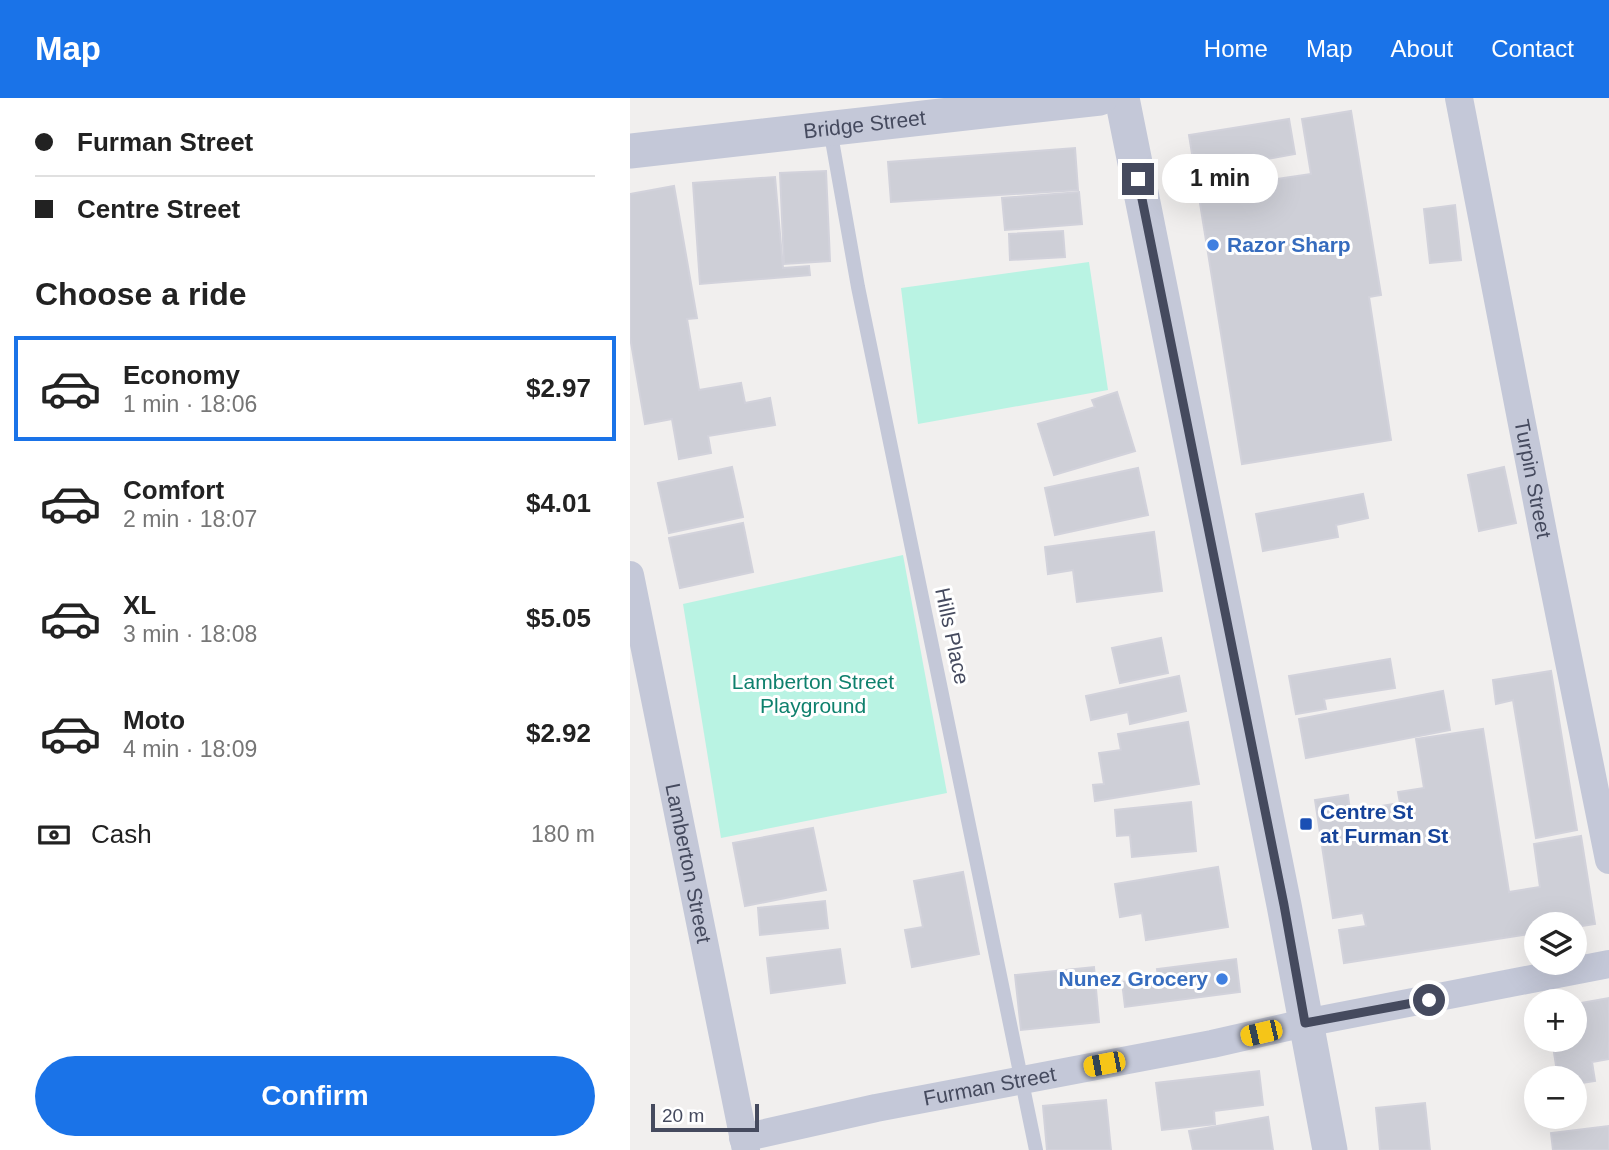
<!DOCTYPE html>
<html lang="en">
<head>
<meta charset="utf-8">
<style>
  :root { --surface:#fff; --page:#f2f2f2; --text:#222; --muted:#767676; --line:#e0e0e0; --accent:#1a73e8 }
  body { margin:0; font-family:Helvetica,sans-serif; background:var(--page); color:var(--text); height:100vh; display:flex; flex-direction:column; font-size:26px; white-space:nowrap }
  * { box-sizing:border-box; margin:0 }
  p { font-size:23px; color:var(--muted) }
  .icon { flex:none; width:38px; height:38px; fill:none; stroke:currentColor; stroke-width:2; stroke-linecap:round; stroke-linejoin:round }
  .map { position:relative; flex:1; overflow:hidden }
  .details { display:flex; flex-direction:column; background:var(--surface); width:630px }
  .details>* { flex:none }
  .top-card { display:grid; align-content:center; height:154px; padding:0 35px; background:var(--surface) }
  .controls { position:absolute; left:894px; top:814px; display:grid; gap:14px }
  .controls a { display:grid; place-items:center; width:63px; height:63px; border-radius:50%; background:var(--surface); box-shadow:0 7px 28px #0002; font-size:35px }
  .scale { position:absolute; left:21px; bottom:18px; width:108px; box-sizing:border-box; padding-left:7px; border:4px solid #454a5e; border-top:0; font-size:19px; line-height:24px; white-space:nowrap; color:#454a5e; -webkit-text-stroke:5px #fff; paint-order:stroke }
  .end { position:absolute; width:32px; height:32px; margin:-16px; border:9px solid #454a5e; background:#fff; box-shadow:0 0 0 4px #fff }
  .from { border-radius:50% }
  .bubble { position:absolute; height:49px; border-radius:24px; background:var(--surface); box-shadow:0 7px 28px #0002; font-size:23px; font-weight:600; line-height:49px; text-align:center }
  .car { position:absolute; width:21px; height:42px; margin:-21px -10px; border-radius:9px; box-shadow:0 0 5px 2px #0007; background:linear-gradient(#f5c518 24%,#345 0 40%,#f5c518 0 76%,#345 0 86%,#f5c518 0) }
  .top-card b { display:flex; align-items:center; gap:24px; height:66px; font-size:26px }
  .top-card b+b { border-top:2px solid var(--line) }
  .top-card i { width:18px; height:18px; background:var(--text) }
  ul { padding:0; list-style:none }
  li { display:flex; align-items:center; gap:21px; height:105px; margin:0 14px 10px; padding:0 21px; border:4px solid transparent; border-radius:0px }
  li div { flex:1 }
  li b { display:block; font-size:26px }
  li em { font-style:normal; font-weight:600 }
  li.selected { border-color:var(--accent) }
  li>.icon { width:63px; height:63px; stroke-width:1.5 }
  h2 { padding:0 35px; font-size:32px; line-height:84px }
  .pay { display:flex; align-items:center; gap:18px; height:77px; padding:0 35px; font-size:26px }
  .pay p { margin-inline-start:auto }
  .action { display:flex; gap:14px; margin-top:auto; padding:14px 35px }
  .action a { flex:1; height:80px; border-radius:42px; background:var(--accent); color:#fff; font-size:28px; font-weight:600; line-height:80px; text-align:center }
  header { display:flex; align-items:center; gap:42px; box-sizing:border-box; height:98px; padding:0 35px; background:var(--accent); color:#fff }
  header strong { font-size:33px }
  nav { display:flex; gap:38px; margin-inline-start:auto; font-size:24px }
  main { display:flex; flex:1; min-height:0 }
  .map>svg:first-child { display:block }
  .green { fill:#b9f3e3 }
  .building { fill:#cecfd7; stroke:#d2d2db; stroke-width:2 }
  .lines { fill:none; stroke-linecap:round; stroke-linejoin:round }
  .service { stroke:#c4c8d8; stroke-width:14 }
  .minor { stroke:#c4c8d8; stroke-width:28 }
  .tertiary { stroke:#c4c8d8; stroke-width:35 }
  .route { stroke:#454a5e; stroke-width:9 }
  .shop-dot { fill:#3f7fe0; stroke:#fff; stroke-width:2.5 }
  .transit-dot { fill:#1a4fb4; stroke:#fff; stroke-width:2.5 }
  .labels { text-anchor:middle; stroke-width:6; stroke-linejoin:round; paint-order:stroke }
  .street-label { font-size:21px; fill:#454a5e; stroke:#fff }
  .shop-label { font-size:21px; font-weight:bold; fill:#366cbe; stroke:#fff; text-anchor:start }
  .park-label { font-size:21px; fill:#0f806d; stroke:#fff }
  .transit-label { font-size:21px; font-weight:bold; fill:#164399; stroke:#fff; text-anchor:start }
</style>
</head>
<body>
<header>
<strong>Map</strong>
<nav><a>Home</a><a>Map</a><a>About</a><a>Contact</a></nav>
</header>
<main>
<section class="details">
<div class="top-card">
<b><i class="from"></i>Furman Street</b>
<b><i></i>Centre Street</b>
</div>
<h2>Choose a ride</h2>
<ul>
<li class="selected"><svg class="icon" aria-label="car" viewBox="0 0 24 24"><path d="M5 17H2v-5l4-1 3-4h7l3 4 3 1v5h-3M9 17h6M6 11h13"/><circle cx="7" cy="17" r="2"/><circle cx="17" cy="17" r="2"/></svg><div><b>Economy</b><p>1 min · 18:06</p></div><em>$2.97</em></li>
<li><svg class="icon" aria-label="car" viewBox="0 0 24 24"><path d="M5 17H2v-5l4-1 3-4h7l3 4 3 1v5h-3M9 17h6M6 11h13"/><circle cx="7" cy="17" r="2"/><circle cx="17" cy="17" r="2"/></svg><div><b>Comfort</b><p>2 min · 18:07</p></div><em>$4.01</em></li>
<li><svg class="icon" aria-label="car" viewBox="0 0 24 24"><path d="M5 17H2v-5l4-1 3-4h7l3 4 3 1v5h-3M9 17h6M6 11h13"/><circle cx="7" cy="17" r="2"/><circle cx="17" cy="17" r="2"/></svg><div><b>XL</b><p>3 min · 18:08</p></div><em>$5.05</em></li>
<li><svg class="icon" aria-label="car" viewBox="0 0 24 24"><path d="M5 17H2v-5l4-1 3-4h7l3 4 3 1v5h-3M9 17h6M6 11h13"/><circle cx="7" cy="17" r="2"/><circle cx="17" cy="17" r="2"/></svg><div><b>Moto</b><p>4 min · 18:09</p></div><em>$2.92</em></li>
</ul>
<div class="pay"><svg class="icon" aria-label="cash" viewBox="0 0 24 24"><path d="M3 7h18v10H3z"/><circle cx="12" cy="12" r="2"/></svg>Cash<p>180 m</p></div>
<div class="action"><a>Confirm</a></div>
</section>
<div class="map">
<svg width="979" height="1052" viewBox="0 0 979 1052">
  <rect width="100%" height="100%" fill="#f1efee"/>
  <!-- green -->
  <g class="green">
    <polygon points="459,164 478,292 288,326 271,190"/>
    <polygon points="273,457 317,695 91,740 53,506"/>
  </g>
  <!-- building -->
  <g class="building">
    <polygon points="721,13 751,197 739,199 761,342 612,366 559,37 659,21 665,56 637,61 640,82 681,76 672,21"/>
    <polygon points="445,50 448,92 261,104 258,64"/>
    <polygon points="196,73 200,163 154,166 150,75"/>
    <polygon points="145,79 153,170 179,168 180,177 70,186 63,85"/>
    <polygon points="44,88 67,220 57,221 69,292 111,285 115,305 140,300 145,327 78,338 81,355 49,361 42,321 15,326 0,239 0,96"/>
    <polygon points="449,94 452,126 375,132 372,100"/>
    <polygon points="825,107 831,162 800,165 794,111"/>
    <polygon points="433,133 435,159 380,162 379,136"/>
    <polygon points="487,294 505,353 424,377 408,326 465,309 462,302"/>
    <polygon points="102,369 113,419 39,435 28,385"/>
    <polygon points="874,369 886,425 849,433 838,377"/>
    <polygon points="508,370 518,417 425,437 415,390"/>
    <polygon points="733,396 738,420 706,427 708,439 633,453 626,416"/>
    <polygon points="113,425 123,474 50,490 39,440"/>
    <polygon points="524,434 532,493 447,504 443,472 418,476 415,449"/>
    <polygon points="531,540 538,575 490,585 482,550"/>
    <polygon points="760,561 765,590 694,601 696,611 666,616 659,578"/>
    <polygon points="921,573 947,732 906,740 883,602 866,606 863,582"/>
    <polygon points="549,578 556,613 500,626 498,614 461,622 456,598"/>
    <polygon points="813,593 820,632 676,660 669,621"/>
    <polygon points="558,624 569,686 465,703 463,687 474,686 469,655 491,652 488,636"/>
    <polygon points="853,631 879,794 910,789 904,746 951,738 965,826 945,829 945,826 906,826 906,835 714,865 709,832 736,828 733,815 703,820 685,702 718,697 720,713 770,705 768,694 794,690 786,641"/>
    <polygon points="561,704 566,753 502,759 500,737 487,738 485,712"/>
    <polygon points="183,730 196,792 115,808 103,745"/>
    <polygon points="588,769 598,829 516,842 512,815 490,819 485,786"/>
    <polygon points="333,774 349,856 282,869 275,832 293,829 284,783"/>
    <polygon points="195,803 198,830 130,837 128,810"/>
    <polygon points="210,851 215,885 141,895 137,860"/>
    <polygon points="606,861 610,894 495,909 492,884 528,880 527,871"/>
    <polygon points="464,869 469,924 391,932 385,877"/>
    <polygon points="979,900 979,961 962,964 965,983 945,986 945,980 928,980 922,942 945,942 945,906"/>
    <polygon points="629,973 633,1007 584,1013 585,1026 532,1032 526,985"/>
    <polygon points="476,1002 481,1052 417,1052 413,1008"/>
    <polygon points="795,1005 800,1052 750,1052 746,1010"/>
    <polygon points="638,1019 643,1052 563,1052 559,1033"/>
    <polygon points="979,1028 979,1052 923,1052 921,1035"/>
  </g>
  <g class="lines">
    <!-- service -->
    <polyline class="service" points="200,31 228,189 406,1052"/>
    <!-- minor -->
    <g class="minor">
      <path id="s1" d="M829,0L916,450L979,762"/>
      <path id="s2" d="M0,477L116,1052"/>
      <path id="s3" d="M113,1040L246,1010L582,946L675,925L979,866"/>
    </g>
    <!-- tertiary -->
    <g class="tertiary">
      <polyline points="492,0 654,807 700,1052"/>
      <path id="s4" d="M0,53L470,0"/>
    </g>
  </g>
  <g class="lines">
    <!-- route -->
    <polyline class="route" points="508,81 654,807 675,925 799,902"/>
  </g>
  <!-- markers -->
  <g class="shop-dot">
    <circle cx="583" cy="147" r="7"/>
    <circle cx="592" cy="881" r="7"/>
  </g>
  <rect class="transit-dot" x="669" y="719" width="14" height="14" rx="3.5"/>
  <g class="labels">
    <!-- street labels -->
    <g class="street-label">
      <text dy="7" stroke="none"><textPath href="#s4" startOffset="236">Bridge Street</textPath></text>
      <text dy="7" stroke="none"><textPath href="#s1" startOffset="388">Turpin Street</textPath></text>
      <text transform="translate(322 538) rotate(78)" y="7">Hills Place</text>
      <text dy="7" stroke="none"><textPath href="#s2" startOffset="294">Lamberton Street</textPath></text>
      <text dy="7" stroke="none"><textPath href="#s3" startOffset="252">Furman Street</textPath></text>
    </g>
    <!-- shop labels -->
    <g class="shop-label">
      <text x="597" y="154">Razor Sharp</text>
      <text x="578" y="888" text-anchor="end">Nunez Grocery</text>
    </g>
    <!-- park labels -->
    <g class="park-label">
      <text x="183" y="591">Lamberton Street<tspan x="183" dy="24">Playground</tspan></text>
    </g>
    <!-- transit labels -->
    <g class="transit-label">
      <text x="690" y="721">Centre St<tspan x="690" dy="24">at Furman St</tspan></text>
    </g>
  </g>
</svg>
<div class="controls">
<a><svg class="icon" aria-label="layers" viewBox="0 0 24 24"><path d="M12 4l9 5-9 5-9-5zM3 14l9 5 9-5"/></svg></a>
<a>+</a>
<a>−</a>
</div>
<div class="scale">20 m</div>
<i class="end from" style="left:799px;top:902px"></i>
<i class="end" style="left:508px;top:81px"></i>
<div class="bubble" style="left:532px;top:56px;width:116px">1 min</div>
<i class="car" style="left:631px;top:935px;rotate:257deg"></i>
<i class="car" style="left:474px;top:966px;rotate:259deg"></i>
</div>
</main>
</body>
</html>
